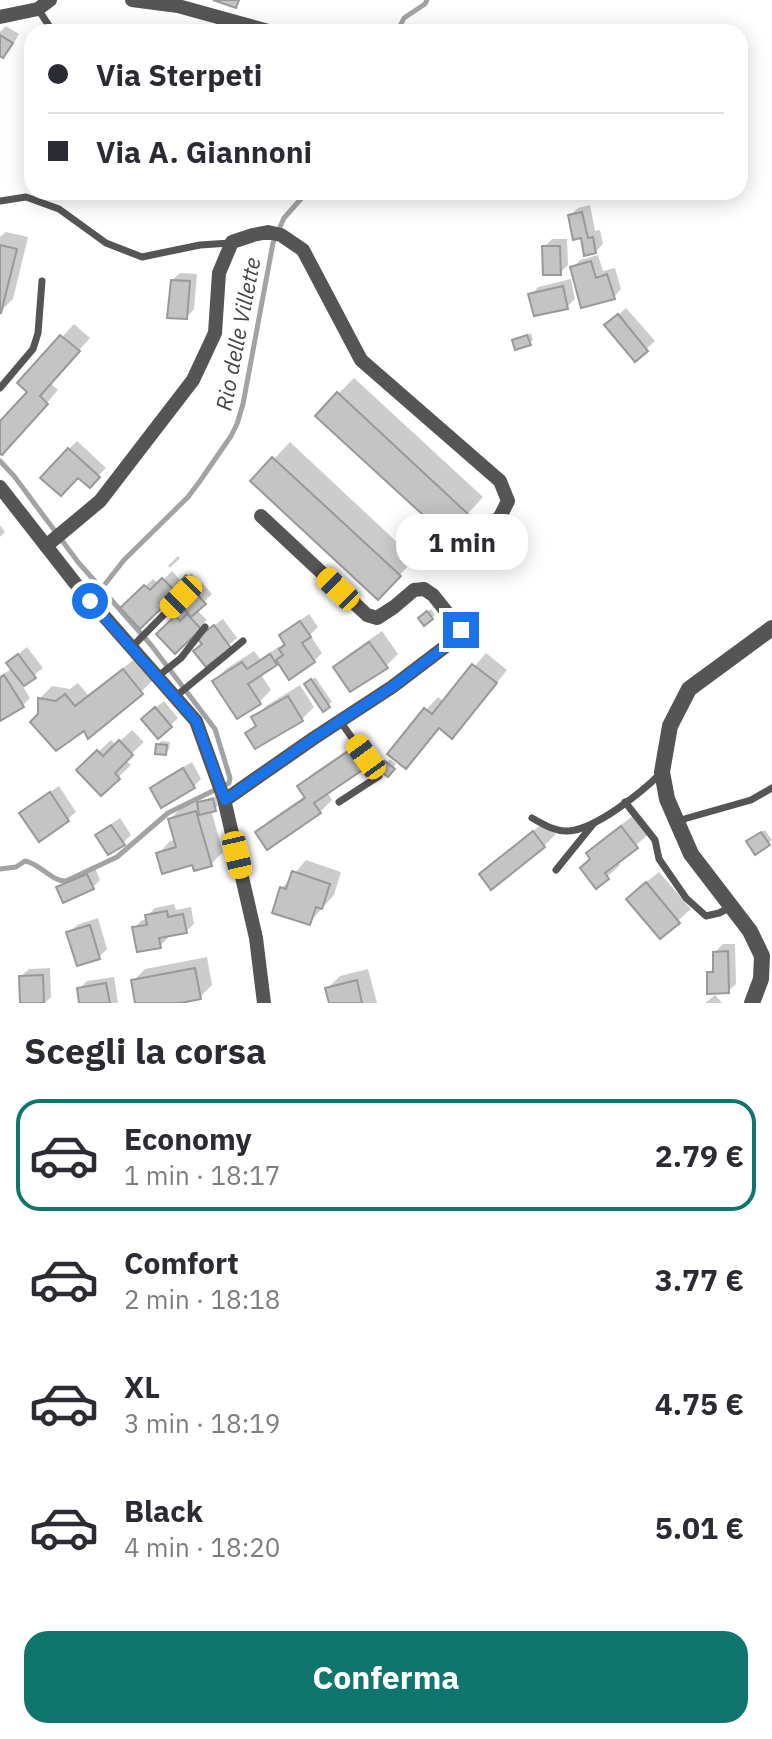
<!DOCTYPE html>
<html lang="it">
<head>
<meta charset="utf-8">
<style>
  :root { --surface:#fff; --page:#f7f7f7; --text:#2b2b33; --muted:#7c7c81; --line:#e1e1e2; --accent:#0f766e }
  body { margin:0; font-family:"IBM Plex Sans",sans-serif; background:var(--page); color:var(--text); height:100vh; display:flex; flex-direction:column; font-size:30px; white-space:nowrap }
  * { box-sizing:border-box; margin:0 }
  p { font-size:26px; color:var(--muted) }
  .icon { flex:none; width:44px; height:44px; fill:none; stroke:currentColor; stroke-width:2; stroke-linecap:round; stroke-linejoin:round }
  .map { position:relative; height:1003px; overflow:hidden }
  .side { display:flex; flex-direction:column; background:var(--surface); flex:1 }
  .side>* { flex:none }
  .top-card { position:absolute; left:24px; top:24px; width:724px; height:176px; border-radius:24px; box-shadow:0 4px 20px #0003; display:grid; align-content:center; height:176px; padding:0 24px; background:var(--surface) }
  .end { position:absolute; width:36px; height:36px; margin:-18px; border:10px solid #1a73e8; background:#fff; box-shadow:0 0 0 4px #fff }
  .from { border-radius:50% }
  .bubble { position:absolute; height:56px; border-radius:24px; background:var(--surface); box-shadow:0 4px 20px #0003; font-size:26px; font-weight:800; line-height:56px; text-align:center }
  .car { position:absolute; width:24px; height:48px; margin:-24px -12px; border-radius:10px; box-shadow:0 0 6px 2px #0007; background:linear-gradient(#f5c518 24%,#345 0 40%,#f5c518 0 76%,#345 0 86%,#f5c518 0) }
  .top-card b { display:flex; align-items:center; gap:28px; height:76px; font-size:30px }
  .top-card b+b { border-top:2px solid var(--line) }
  .top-card i { width:20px; height:20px; background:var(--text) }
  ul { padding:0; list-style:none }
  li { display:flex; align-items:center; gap:24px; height:112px; margin:0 16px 12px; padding:0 8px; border:4px solid transparent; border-radius:24px }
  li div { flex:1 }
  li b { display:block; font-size:30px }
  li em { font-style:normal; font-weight:800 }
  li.selected { border-color:var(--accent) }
  li>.icon { width:72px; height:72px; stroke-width:1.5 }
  h2 { padding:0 24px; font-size:36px; line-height:96px }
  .cta { display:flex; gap:16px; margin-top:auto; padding:16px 24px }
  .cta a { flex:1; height:92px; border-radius:24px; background:var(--accent); color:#fff; font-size:32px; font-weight:800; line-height:92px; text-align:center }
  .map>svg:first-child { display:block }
  .shadow { fill:#0003 }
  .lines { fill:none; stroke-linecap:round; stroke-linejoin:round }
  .stream { stroke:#a3a3a3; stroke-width:5 }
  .building { fill:#c4c4c4; stroke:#999; stroke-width:2 }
  .service { stroke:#555; stroke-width:7 }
  .minor { stroke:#555; stroke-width:14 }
  .tertiary { stroke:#555; stroke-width:16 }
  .route { stroke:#1a73e8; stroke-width:10 }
  .labels { text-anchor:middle; stroke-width:7; stroke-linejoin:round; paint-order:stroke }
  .water-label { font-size:22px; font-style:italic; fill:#444; stroke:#fff }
</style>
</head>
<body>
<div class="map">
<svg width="772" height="1003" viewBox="0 0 772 1003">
  <rect width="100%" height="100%" fill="#fff"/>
  <!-- shadow -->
  <g class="shadow">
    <polygon points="6,26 19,34 11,48 3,56 0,54 0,32"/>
    <polygon points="398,192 410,192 404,198"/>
    <polygon points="590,205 595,231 600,230 603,244 595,252 582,236 570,215 578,208"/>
    <polygon points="6,232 28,237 13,299 0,312 0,237"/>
    <polygon points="552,239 567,239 568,265 560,273 544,247"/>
    <polygon points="598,255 603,271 615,268 621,289 614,297 572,268 580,260"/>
    <polygon points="180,273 197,274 194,309 187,317 172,280"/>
    <polygon points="571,279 575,299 567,307 531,295 538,287"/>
    <polygon points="626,308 655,341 635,359 615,318"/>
    <polygon points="74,324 90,338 50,383 58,390 14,441 0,451 0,424 30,391 20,383"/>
    <polygon points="531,333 533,340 530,343 514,341 518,338"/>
    <polygon points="354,378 483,497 463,519 338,394"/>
    <polygon points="77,441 106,468 89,485 69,449"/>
    <polygon points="290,442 415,559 394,581 253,481"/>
    <polygon points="0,525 5,532 0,537"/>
    <polygon points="178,556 180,558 170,568 168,566"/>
    <polygon points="172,571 182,582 191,573 197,579 187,590 182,585 140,626 123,608 153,579 159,584"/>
    <polygon points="202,583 212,594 196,609 207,620 175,651 159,634 186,608 189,595"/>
    <polygon points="431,609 435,615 425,624 420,618"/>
    <polygon points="309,614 318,627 310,635 322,653 314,661 278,660 260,673 271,690 259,702 214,681 226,669 254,651 260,659 286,642 282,636 289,628"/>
    <polygon points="223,619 237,638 206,664 204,643 208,630"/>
    <polygon points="382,631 398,654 386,666 335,668 348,655"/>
    <polygon points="27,647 43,668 22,685 30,698 22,706 0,719 0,676 13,668 17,655"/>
    <polygon points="486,653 507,670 464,724 452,736 440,727 406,766 426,710 438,697 444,702"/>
    <polygon points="136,658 153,680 141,692 84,728 40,714 40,698 52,686 70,689 78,683 88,695"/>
    <polygon points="315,677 332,702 328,705 310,681"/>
    <polygon points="300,685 314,707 302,719 247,733 257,723 254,718 266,706"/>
    <polygon points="164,701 178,718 171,725 151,711"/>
    <polygon points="132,730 144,742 125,760 131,765 102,793 79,770 111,740 116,745"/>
    <polygon points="363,739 375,756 363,768 327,792 332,800 320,812 257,832 270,820 306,795 300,786 312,774"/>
    <polygon points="161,741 170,742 169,749 166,753 158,745"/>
    <polygon points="390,759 396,764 388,775 381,769"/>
    <polygon points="192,762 201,779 193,787 152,788 160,780"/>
    <polygon points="59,786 76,812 68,819 39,839 22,813 30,805"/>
    <polygon points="216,796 218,806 211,810 223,852 211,864 194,863 158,854 170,841 176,840 170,819 182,807"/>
    <polygon points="634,815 649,834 617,861 620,865 597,886 592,858 588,853 600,841"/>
    <polygon points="120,818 131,835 123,843 97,836 105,828"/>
    <polygon points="546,821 556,834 544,846 492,887 481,874 493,862"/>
    <polygon points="765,830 772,840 768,843 752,838"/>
    <polygon points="306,860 341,872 334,895 309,923 282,888"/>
    <polygon points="95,868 100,880 92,888 59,888 67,880"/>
    <polygon points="659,872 691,909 660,937 640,887"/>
    <polygon points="174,904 176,910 191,907 194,924 186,931 167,935 168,938 160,946 134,928 142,920 148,919 147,916 155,908"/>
    <polygon points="98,918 107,949 99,957 69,933 77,925"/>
    <polygon points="723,944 735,944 736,984 728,991 709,973 715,967 715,952"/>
    <polygon points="207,957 212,985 200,997 170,1003 137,1003 133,981 145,969"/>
    <polygon points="50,968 51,997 45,1003 22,1003 21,976 29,969"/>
    <polygon points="368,969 377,1003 331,1003 328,988 340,976"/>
    <polygon points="114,977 118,1003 85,1003 79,989 87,981"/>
    <polygon points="715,995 722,1003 705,1003"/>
  </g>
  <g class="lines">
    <!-- stream -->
    <g class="stream">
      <polyline points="397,32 404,18 425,4 427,0"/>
      <path d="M0,461L14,476L78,562L151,645L215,729L230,778L229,783L168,813L117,857L66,881C50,881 41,864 25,861L16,867L0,869"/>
      <polyline points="102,588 124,560 188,497 200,481 231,436 237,424 243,404 273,243 284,218 307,192"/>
    </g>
  </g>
  <!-- building -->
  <g class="building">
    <polygon points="213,0 239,0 236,8"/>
    <polygon points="0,35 13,43 3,58 0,56"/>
    <polygon points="582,212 588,238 593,237 596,253 584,256 581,238 573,240 568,215"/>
    <polygon points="0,245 17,249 1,313 0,313"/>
    <polygon points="542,246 560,246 561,275 543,275"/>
    <polygon points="591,261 596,278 607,274 615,299 581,308 570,267"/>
    <polygon points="171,280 190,281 187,319 167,318"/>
    <polygon points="563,286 568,309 534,316 528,294"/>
    <polygon points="618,314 648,351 635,362 604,325"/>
    <polygon points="60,335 80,351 40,396 48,404 2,455 0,454 0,421 27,392 17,383"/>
    <polygon points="527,335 531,345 515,350 512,340"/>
    <polygon points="337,392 468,514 447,537 315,416"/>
    <polygon points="68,448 100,477 90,488 78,478 61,496 40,478"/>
    <polygon points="272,457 401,576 378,600 250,481"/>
    <polygon points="186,575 195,584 187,593 178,584"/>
    <polygon points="162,578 177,593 140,629 120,608 144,585 150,590"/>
    <polygon points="193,590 206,604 191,617 179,603"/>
    <polygon points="427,611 433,619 424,626 418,618"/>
    <polygon points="187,614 201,629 175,654 156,634 175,616 180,621"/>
    <polygon points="300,621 311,637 302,643 315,662 289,680 276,660 283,655 279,649 285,645 279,635"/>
    <polygon points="214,625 231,648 206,667 193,651 202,644 197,638"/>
    <polygon points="369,642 388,668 350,692 333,667"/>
    <polygon points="18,654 36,678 24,686 6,663"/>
    <polygon points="270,654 277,665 248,684 261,704 237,719 212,681 242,662 247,669"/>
    <polygon points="472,664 497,683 452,739 439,728 406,769 387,754 424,708 432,714"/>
    <polygon points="123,669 143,694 88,739 84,731 56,751 30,722 38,714 38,698 56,701 65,694 75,706"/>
    <polygon points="4,675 24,707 0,721 0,678"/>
    <polygon points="311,679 330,707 323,712 304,684"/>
    <polygon points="288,696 303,721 255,749 245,733 256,726 251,717"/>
    <polygon points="155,707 172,727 158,739 141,719"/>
    <polygon points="119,740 133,755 115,773 120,779 101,796 76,770 97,750 103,756"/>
    <polygon points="156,744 167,745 166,755 155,754"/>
    <polygon points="350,750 364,769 314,803 321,813 267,850 255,832 305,798 297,786"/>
    <polygon points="385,761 395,769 388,777 378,770"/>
    <polygon points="183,768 195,788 161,808 150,788"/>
    <polygon points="50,792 69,821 39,842 19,813"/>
    <polygon points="213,799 216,811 199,815 197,802"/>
    <polygon points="196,811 212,866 194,871 192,865 162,874 156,853 176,847 168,819"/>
    <polygon points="111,825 125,845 108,855 95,835"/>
    <polygon points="621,826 638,848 605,873 609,879 596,889 580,868 590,859 586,853"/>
    <polygon points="533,831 545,847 491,890 479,874"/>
    <polygon points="761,832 770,845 755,855 746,841"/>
    <polygon points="292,871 330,884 322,909 316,907 310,925 272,913 280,887 286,889"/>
    <polygon points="87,874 94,889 63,903 56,887"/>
    <polygon points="646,882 680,923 660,939 626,899"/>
    <polygon points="167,911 168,917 183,914 187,933 159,938 161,948 137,952 132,927 147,925 145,915"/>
    <polygon points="90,925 100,959 77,966 66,932"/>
    <polygon points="728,951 729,993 707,994 707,972 713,972 713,952"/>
    <polygon points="195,968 201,999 181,1003 135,1003 131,980"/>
    <polygon points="43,975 44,1003 20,1003 19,976"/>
    <polygon points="357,980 362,1003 329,1003 325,988"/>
    <polygon points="106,983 110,1003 79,1003 77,988"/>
  </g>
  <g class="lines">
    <!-- service -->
    <g class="service">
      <polyline points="38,9 53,32"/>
      <polyline points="0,201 26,197 59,209 106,243 142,257 200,245 230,243"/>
      <polyline points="0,388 33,349 38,333 42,281"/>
      <polyline points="132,647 181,597"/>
      <polyline points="157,677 181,658 205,627"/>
      <polyline points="175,697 243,641"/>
      <polyline points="339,802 379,776 340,721"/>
      <polyline points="625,802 655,840 659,859 686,898 706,916 719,913 731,907"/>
      <path d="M532,818C543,824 555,832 568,831C595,830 642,792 661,773"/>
      <polyline points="677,821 751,800 772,788"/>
      <polyline points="556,870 594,823"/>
    </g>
    <!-- minor -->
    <g class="minor">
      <polyline points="132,0 178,6 272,32"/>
      <polyline points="0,17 38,9 50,0"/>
      <polyline points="0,487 75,583 196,721 224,799 256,938 264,1003"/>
      <polyline points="46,546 100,501 193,380 215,333 219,273 232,242 253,235 268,232 281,235 303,250 361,360 500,481 508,501 500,517 486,528 470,526"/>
      <polyline points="225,800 314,738 392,687 454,640 461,630 433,595 424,589 414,590 394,607 377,618 367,615 261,516"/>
    </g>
    <!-- tertiary -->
    <polyline class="tertiary" points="752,1003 761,979 762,956 750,931 691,854 667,799 662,772 670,726 689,689 772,628"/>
  </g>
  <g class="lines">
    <!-- route -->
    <polyline class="route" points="90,601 196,721 225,800 314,738 392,687 454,640 461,630"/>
  </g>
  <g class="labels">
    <!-- water labels -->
    <g class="water-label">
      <text transform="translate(238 334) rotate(-79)" y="8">Rio delle Villette</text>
    </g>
  </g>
</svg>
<i class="end from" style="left:90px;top:601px"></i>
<i class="end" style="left:461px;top:630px"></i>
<div class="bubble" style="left:396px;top:514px;width:132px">1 min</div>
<i class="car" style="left:338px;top:589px;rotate:314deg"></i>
<i class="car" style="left:181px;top:597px;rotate:225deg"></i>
<i class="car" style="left:366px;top:757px;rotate:324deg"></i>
<i class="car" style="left:237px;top:855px;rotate:167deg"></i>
<div class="top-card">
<b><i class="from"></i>Via Sterpeti</b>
<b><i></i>Via A. Giannoni</b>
</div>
</div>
<section class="side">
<h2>Scegli la corsa</h2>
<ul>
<li class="selected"><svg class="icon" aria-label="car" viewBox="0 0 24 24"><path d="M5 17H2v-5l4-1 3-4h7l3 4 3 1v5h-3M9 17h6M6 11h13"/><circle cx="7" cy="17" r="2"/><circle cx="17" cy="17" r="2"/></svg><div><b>Economy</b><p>1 min · 18:17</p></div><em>2.79 €</em></li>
<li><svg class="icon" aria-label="car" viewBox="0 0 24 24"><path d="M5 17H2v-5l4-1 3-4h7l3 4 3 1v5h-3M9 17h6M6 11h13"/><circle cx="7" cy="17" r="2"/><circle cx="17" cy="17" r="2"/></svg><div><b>Comfort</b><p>2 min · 18:18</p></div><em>3.77 €</em></li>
<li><svg class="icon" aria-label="car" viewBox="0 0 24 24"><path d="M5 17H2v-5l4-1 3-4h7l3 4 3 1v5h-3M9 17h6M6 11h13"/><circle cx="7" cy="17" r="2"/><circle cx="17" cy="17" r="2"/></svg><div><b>XL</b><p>3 min · 18:19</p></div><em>4.75 €</em></li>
<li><svg class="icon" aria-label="car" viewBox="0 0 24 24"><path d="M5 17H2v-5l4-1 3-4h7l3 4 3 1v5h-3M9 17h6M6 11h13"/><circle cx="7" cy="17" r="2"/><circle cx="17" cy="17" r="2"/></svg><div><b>Black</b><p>4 min · 18:20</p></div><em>5.01 €</em></li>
</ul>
<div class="cta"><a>Conferma</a></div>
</section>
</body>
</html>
